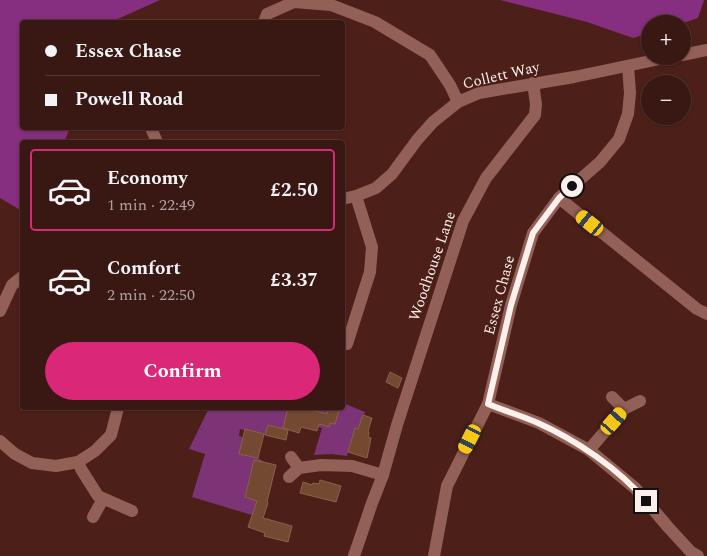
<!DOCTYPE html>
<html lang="en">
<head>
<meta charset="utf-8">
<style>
  :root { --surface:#391813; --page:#442521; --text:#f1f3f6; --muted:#aba0a0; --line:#533733; --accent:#db2777 }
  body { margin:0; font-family:Spectral,serif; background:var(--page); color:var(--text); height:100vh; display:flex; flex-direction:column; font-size:19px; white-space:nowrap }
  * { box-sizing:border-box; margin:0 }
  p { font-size:16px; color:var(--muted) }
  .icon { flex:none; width:28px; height:28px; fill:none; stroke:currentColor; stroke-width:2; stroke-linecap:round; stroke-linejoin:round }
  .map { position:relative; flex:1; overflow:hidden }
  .panel { position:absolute; left:20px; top:140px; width:325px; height:270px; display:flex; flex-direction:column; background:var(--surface); border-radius:5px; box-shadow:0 1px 4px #0004,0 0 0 1px var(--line) }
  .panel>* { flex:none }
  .hud { position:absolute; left:20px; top:20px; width:325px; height:110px; border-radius:5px; box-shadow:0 1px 4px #0004,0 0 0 1px var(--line); display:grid; align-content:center; height:110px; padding:0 25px; background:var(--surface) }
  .tools { position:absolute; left:641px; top:15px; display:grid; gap:10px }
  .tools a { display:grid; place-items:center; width:50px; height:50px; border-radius:50%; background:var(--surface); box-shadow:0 1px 4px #0004,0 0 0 1px var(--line); font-size:25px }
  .end { position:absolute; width:22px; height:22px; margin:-11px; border:6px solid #fcf0ed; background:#111; box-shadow:0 0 0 2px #111 }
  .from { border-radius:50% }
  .car { position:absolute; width:15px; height:30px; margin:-15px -8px; border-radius:6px; box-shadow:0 0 4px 1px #0007; background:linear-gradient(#f5c518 24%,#345 0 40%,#f5c518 0 76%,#345 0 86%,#f5c518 0) }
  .hud b { display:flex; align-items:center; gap:18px; height:48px; font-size:19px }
  .hud b+b { border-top:1px solid var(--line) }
  .hud i { width:12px; height:12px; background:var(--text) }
  ul { padding:9px 0 0; list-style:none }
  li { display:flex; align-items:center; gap:15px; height:82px; margin:0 10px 8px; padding:0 15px; border:2px solid transparent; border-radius:5px }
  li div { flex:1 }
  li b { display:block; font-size:19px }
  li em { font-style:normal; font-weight:700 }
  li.current { border-color:var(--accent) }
  li>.icon { width:45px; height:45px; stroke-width:1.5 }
  .button { display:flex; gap:10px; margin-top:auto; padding:10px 25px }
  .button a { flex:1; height:58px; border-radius:30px; background:var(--accent); color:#fff; font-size:20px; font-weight:700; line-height:58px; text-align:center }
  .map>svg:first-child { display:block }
  .green { fill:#7d3477 }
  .forest { fill:#862e7f }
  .building { fill:#734931; stroke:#8c6148 }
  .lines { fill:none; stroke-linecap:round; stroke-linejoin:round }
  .street { stroke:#936057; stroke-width:12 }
  .route { stroke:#fcf0ed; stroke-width:6 }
  .labels { text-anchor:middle; stroke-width:4; stroke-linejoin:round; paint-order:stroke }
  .street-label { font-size:15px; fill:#fcf0ed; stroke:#4c2019 }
</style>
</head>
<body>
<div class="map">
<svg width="707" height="556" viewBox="0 0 707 556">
  <rect width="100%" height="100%" fill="#4c2019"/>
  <!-- green -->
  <g class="green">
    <polygon points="343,403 365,412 358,429 355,428 347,456 332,454 314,455 322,428 318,427 319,412 302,408 342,408"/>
    <polygon points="209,408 288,408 287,412 293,413 288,431 268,425 265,435 240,429 239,436 243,437 240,454 258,458 264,462 261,477 251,471 245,497 251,499 260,495 255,511 252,515 192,497 205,454 189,449"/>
  </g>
  <!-- forest -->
  <g class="forest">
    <polygon points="0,0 160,0 111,22 22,22 22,128 70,128 64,142 22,142 22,211 0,198"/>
    <polygon points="500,0 704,0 698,18 680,24 650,24 650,33 633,38 587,22"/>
  </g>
  <!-- building -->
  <g class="building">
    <polygon points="390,372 402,378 398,388 386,382"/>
    <polygon points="288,408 302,408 327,414 329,408 339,410 335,424 330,423 329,427 319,424 317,431 301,427 299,433 283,428"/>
    <polygon points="363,415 372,418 368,431 369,432 368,437 371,438 367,458 348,452 355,428 358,429"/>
    <polygon points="268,425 288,430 286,440 265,435"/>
    <polygon points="245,429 264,434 258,458 239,454"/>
    <polygon points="254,460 276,465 267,502 268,503 263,518 292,526 288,542 264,536 265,533 248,527 257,501 245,497"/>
    <polygon points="320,480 341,486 336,502 300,493 303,482 312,485 313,483 319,484"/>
  </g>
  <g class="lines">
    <!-- street -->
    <g class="street">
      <polyline points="264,22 267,14 294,2 331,5 375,22 430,55 450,85 458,102"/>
      <polyline points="682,55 707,50"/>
      <polyline points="151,128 157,142"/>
      <polyline points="559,198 697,309 707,314"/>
      <polyline points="342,199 356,196 376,188 392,174 417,140 433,122 458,102 479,93 574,77 674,56"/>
      <polyline points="0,311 12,285 22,277"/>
      <polyline points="342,343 347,344 370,272 372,247 356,196"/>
      <polyline points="488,404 539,423 589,450 635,488 668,527 691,552 698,556"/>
      <polyline points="624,409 640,401"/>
      <polyline points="0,441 15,454 32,463 56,466 78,462 95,451 111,435 118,408"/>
      <polyline points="589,450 624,409 612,397"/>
      <polyline points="291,457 299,468"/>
      <polyline points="78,462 81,469 98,496 132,511"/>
      <polyline points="289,477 299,468 321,465 352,466 383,475"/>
      <polyline points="93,517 103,499"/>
      <polyline points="354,556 372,503 383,475 397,425 463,221 486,178 535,115 536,104 533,83"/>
      <polyline points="434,556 447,486 488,404 511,305 533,233 559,198 600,162 619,139 628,114 630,93 628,66"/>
    </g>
  </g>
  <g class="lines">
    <!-- route -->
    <path class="route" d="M572,186L559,198L533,233L511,305L488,404C505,411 522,416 538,423C576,440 619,469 646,501"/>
  </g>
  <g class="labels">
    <!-- street labels -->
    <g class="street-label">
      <text transform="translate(501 75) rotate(-13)" y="5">Collett Way</text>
      <text transform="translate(432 266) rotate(-71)" y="5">Woodhouse Lane</text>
      <text transform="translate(499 295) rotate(-75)" y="5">Essex Chase</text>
    </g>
  </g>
</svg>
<div class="tools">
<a>+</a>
<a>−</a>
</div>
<i class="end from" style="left:572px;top:186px"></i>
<i class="end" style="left:646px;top:501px"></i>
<i class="car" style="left:590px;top:223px;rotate:309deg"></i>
<i class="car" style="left:614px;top:421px;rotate:41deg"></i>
<i class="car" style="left:470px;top:439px;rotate:207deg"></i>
<div class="hud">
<b><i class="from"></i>Essex Chase</b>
<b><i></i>Powell Road</b>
</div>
<section class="panel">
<ul>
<li class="current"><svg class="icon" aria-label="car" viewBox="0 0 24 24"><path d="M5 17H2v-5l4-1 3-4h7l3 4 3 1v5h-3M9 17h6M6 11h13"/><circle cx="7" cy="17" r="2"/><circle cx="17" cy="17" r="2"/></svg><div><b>Economy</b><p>1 min · 22:49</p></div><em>£2.50</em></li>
<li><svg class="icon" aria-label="car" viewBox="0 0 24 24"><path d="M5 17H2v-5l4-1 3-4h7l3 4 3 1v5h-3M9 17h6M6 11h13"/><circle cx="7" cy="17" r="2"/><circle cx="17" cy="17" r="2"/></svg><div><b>Comfort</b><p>2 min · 22:50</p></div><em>£3.37</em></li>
</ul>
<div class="button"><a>Confirm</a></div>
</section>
</div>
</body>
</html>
